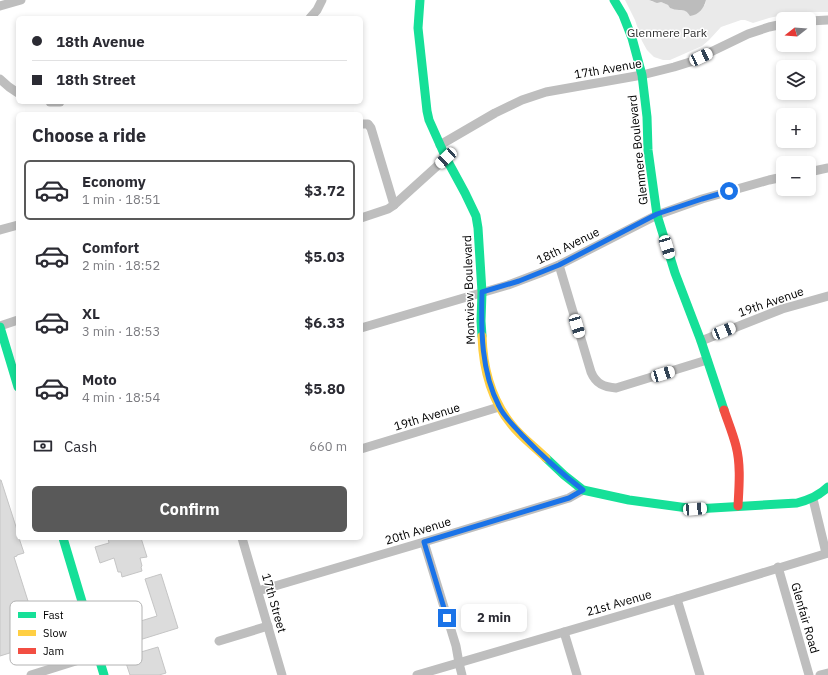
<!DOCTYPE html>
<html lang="en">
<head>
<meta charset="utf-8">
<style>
  :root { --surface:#fff; --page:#f7f7f7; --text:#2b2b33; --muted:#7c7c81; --line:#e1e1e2; --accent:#595959 }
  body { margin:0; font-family:"IBM Plex Sans",sans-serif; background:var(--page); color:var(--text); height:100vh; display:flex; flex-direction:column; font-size:15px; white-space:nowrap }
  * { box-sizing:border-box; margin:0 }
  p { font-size:13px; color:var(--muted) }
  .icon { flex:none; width:22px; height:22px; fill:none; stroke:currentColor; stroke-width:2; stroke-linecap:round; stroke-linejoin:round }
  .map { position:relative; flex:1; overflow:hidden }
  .side { position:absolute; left:16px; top:112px; width:347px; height:428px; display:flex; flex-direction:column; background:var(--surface); border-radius:6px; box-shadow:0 2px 6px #0003 }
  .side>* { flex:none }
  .banner { position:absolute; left:16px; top:16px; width:347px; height:88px; border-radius:6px; box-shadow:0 2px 6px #0003; display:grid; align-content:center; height:88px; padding:0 16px; background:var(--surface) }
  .needle { width:26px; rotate:253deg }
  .fabs { position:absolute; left:776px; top:12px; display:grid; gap:8px }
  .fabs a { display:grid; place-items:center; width:40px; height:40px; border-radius:6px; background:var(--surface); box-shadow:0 2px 6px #0003; font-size:20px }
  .end { position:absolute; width:18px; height:18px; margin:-9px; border:5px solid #1a73e8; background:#fff; box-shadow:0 0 0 2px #fff }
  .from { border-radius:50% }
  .bubble { position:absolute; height:28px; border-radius:6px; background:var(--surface); box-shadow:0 2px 6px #0003; font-size:13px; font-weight:700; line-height:28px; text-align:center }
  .car { position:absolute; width:12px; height:24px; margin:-12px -6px; border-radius:5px; box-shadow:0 0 3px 1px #0007; background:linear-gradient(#fff 24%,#345 0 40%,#fff 0 76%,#345 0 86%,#fff 0) }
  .banner b { display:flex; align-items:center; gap:14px; height:38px; font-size:15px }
  .banner b+b { border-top:1px solid var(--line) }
  .banner i { width:10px; height:10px; background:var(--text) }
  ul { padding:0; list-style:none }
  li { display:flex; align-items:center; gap:12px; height:60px; margin:0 8px 6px; padding:0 8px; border:2px solid transparent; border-radius:6px }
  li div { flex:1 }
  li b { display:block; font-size:15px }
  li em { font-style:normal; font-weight:700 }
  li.current { border-color:var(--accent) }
  li>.icon { width:36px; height:36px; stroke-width:1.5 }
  h2 { padding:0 16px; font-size:18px; line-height:48px }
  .pay { display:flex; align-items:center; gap:10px; height:44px; padding:0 16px; font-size:15px }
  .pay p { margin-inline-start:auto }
  .primary-button { display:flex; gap:8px; margin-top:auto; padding:8px 16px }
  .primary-button a { flex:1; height:46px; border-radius:6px; background:var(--accent); color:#fff; font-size:16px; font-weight:700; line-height:46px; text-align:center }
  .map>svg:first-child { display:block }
  .green { fill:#eaeaea }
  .water { fill:#bcbcbc }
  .building { fill:#dcdcdc; stroke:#c5c5c5 }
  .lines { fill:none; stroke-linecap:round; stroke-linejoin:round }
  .street { stroke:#bebebe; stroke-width:9 }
  .fast { stroke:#16e098; stroke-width:9 }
  .slow { stroke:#ffcf43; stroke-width:9 }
  .jam { stroke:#f24e42; stroke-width:9 }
  .route { stroke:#1a73e8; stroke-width:5 }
  .labels { text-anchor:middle; stroke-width:3; stroke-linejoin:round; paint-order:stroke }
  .park-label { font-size:12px; fill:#2f2f2f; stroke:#fff }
  .street-label { font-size:12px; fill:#000; stroke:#fff }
  .key { fill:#fff; stroke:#b2b2b2; stroke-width:1 }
  .key-label { font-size:11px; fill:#000 }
</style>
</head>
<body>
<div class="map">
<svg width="828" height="675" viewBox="0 0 828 675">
  <rect width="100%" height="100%" fill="#fff"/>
  <!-- green -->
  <path class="green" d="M625,0H649L653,2H661L668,5L670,8C676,9 681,11 686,11C692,11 700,7 705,5L706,0H828V12H811L787,14L769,18L753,23L745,20H741L721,27L709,40L702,46L670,60H663L654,57L647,50L642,41L635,20Z"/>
  <!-- water -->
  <path class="water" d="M649,0H706C704,8 699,15 690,16C686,10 686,11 679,10C676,10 673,9 670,8L668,5L661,2L657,3Z"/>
  <!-- building -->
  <g class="building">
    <polygon points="0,480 1,480 18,533 18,538 19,538 24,553 17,555 17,556 14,557 41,642 22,648 24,656 18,658 16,651 0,656"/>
    <polygon points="108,538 141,538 147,557 140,558 142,566 141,567 142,571 122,577 121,572 118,572 114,558 100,563 95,547 109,543"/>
    <polygon points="161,574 178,628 120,646 115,629 157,616 145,579"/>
    <polygon points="158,647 166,673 159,675 130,675 124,657"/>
  </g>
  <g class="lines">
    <!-- street -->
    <g class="street">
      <polyline points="0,6 21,0"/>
      <polyline points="310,18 317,10 322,0"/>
      <polyline points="809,21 828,20"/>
      <polyline points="0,79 9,87 18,93"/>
      <polyline points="50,102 60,102"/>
      <polyline points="361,124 368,124 371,128 394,205"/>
      <polyline points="440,145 495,113 522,100 546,92 642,75 674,67 690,62 748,34 769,27 783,24"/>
      <polyline points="809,172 828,168"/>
      <polyline points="361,218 388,209 394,205 446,158"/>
      <polyline points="0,230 18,225"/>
      <path d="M559,265L591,372C596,384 604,387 616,388L707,360"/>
      <polyline points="0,326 18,320"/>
      <polyline points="361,328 508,285 540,273 559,265 657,215 702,199 769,180 783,177"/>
      <polyline points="701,341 782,309 828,296"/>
      <polyline points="361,449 499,407"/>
      <polyline points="813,499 826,553"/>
      <polyline points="242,538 282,675"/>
      <polyline points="424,542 456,646 459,663 462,675"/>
      <polyline points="778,567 809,675"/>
      <polyline points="258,591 424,542 569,498 583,490"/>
      <polyline points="677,599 700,675"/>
      <polyline points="564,632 577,675"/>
      <polyline points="219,641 268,626"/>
      <polyline points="31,675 98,654"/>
      <polyline points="417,675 677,599 828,553"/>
      <polyline points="820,675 828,673"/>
    </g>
    <!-- fast -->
    <g class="fast">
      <polyline points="420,0 418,28 427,111 429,120 446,158 465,193 476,216 478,228 482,292 481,321 482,336"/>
      <polyline points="614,0 623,15 632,38 642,75 647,117 648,150 657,215 675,273 701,341 724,410"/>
      <polyline points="0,327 18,387"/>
      <path d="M546,458L564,475L583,490L629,500L695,509L797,503C809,500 819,496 828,487"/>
      <polyline points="63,538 104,675"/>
    </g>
    <!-- slow -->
    <path class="slow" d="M482,336C483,368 491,399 511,424C521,437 535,447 546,458"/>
    <!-- jam -->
    <path class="jam" d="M724,410C728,422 733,434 736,446C741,465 739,487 738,506"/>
  </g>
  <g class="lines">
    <!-- route -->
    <path class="route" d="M447,618L424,542L569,498L583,490C561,473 541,455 522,435C514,426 504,417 499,406C481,371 481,331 482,292L519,281L559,265L657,214L702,199L729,191"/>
  </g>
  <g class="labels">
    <!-- park labels -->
    <g class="park-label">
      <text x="667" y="37">Glenmere Park</text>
    </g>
    <!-- street labels -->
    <g class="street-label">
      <text transform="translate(608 69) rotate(-10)" y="4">17th Avenue</text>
      <text transform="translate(638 150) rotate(-96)" y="4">Glenmere Boulevard</text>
      <text transform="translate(568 246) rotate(-26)" y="4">18th Avenue</text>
      <text transform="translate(469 290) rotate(-92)" y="4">Montview Boulevard</text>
      <text transform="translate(771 302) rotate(-19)" y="4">19th Avenue</text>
      <text transform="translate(427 417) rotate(-17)" y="4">19th Avenue</text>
      <text transform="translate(418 531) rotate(-17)" y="4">20th Avenue</text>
      <text transform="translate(274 603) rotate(74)" y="4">17th Street</text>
      <text transform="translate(619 603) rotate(-16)" y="4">21st Avenue</text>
      <text transform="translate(805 618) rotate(74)" y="4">Glenfair Road</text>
    </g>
  </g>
  <!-- legend -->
  <rect x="10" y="601" width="132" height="64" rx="6" class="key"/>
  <rect x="18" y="612" width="18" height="6" fill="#16e098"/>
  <rect x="18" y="630" width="18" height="6" fill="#ffcf43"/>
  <rect x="18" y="648" width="18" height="6" fill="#f24e42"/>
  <g class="key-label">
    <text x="43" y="619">Fast</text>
    <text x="43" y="637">Slow</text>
    <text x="43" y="655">Jam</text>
  </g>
</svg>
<div class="fabs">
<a><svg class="needle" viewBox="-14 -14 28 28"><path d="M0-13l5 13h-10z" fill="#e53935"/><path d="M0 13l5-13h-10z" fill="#7c7c81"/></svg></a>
<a><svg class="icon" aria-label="layers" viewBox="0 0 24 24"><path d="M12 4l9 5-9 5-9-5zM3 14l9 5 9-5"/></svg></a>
<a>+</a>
<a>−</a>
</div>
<i class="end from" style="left:729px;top:191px"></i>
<i class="end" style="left:447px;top:618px"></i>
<div class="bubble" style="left:461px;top:604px;width:66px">2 min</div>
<i class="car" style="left:701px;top:57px;rotate:65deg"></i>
<i class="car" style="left:446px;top:158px;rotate:227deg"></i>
<i class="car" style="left:667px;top:247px;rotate:163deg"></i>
<i class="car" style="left:577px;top:326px;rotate:163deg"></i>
<i class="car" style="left:724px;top:331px;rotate:68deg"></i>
<i class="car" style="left:663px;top:374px;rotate:73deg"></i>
<i class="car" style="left:695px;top:509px;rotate:86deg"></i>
<div class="banner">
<b><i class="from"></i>18th Avenue</b>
<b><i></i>18th Street</b>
</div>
<section class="side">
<h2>Choose a ride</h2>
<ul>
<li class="current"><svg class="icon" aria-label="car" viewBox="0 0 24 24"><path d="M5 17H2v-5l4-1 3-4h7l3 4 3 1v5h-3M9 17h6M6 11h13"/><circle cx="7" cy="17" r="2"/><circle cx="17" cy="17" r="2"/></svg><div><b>Economy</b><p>1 min · 18:51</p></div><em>$3.72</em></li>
<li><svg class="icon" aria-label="car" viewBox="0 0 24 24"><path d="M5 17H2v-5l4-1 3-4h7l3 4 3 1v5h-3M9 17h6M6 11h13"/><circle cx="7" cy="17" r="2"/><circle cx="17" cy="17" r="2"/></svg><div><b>Comfort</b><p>2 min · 18:52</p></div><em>$5.03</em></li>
<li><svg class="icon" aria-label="car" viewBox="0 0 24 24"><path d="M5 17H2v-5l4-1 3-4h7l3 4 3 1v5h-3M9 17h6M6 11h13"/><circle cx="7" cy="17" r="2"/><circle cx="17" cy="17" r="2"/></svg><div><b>XL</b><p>3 min · 18:53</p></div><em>$6.33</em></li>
<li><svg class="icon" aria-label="car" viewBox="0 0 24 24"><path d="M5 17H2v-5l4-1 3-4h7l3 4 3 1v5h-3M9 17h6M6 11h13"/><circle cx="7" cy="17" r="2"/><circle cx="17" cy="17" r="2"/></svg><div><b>Moto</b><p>4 min · 18:54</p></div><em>$5.80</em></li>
</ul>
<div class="pay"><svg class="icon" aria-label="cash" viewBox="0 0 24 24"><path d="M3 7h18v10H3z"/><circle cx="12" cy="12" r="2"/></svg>Cash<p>660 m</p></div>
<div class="primary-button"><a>Confirm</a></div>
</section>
</div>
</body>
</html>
